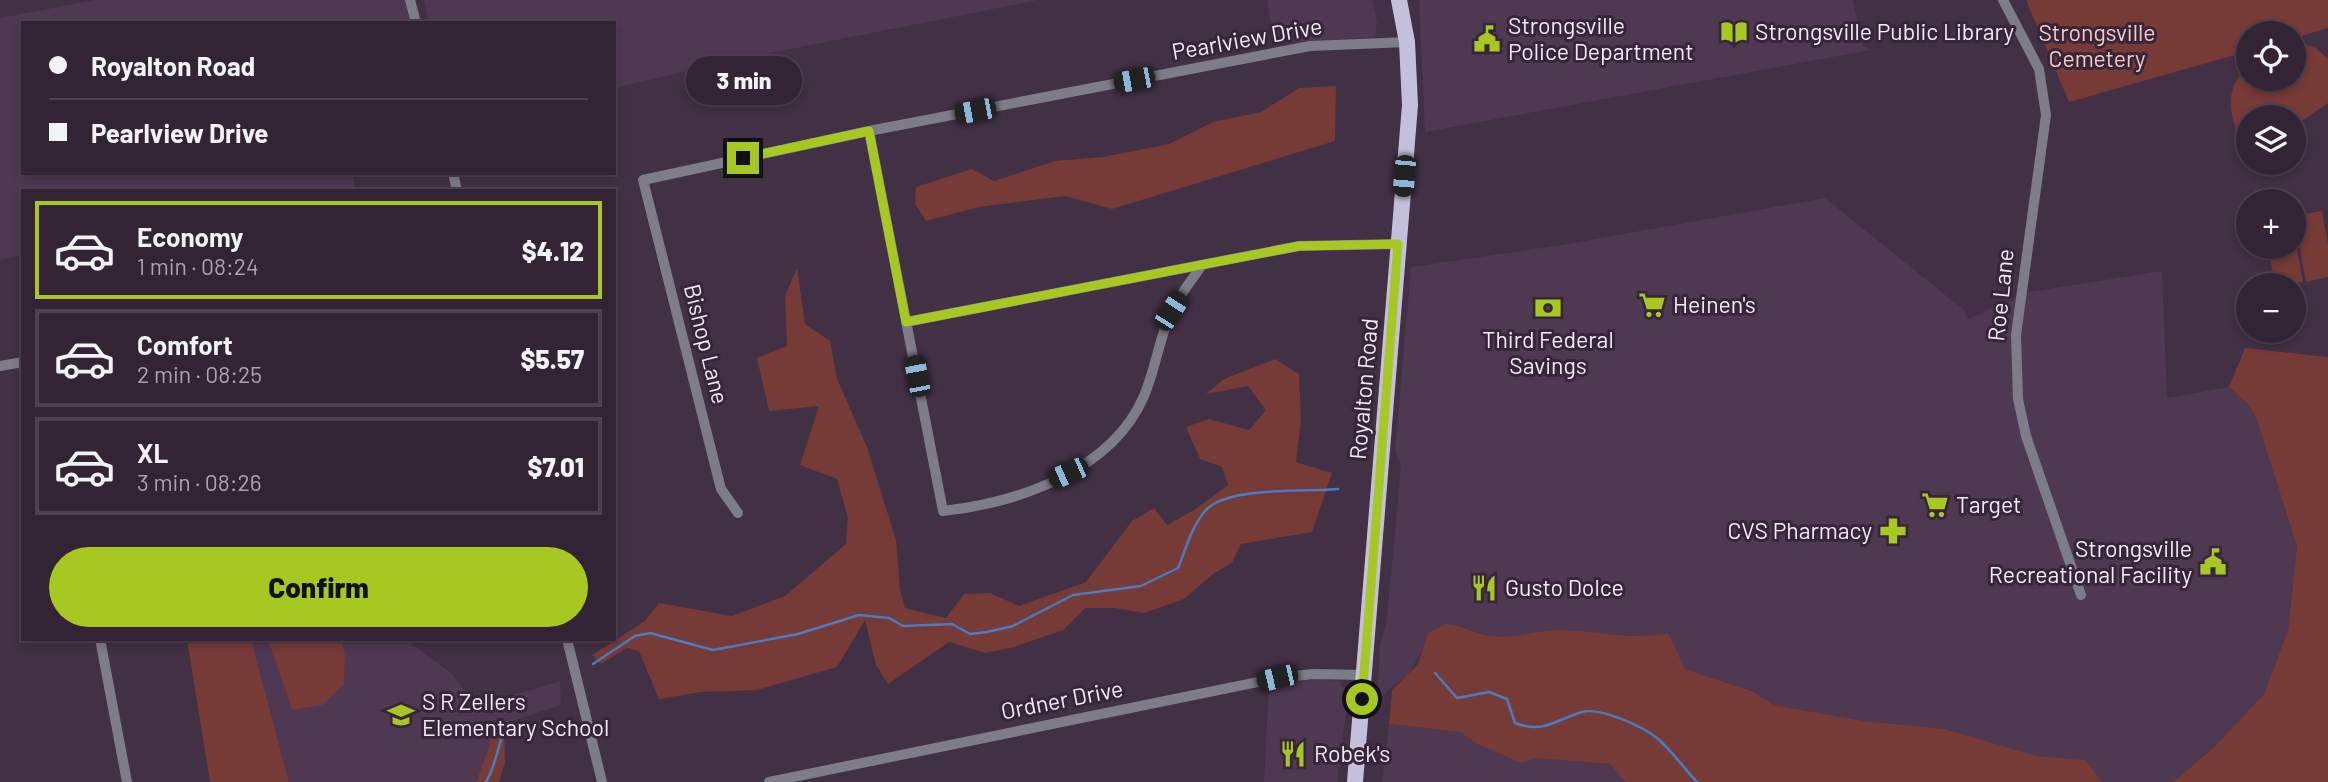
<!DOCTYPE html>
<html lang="en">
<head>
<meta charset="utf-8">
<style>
  :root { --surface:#322434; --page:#3a2c3c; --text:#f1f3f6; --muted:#a8a4ac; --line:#4d414f; --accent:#a6c820 }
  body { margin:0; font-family:Barlow,sans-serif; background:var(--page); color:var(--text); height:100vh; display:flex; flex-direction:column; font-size:26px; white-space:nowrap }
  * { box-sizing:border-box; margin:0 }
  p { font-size:23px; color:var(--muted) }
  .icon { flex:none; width:38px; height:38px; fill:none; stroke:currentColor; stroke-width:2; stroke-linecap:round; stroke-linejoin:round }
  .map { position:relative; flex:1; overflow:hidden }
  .drawer { position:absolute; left:21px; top:189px; width:595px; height:452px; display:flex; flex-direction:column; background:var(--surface); border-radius:0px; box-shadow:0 4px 10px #0003,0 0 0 2px var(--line) }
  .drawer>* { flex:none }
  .guide { position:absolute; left:21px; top:21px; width:595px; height:154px; border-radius:0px; box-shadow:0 4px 10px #0003,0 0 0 2px var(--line); display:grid; align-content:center; height:154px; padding:0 28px; background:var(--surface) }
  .tools { position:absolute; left:2236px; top:21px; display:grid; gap:14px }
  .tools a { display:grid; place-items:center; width:70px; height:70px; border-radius:50%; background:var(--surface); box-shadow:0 4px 10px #0003,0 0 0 2px var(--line); font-size:35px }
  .end { position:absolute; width:32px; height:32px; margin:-16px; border:9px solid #a6c820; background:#111; box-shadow:0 0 0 4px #111 }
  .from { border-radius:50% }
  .bubble { position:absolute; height:49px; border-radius:24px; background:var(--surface); box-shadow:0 4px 10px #0003,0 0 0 2px var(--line); font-size:23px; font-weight:800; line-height:49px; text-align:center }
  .car { position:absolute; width:21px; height:42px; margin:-21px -10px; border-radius:9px; box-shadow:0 0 5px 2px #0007; background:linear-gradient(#222 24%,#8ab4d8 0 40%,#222 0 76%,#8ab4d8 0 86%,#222 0) }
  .guide b { display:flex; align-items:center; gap:24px; height:66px; font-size:26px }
  .guide b+b { border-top:2px solid var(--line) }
  .guide i { width:18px; height:18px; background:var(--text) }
  ul { padding:12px 0 0; list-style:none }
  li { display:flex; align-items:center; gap:21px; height:98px; margin:0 14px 10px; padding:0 14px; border:4px solid var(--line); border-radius:0px }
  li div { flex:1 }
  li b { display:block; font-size:26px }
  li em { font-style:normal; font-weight:800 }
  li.current { border-color:var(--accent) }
  li>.icon { width:63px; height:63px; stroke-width:1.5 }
  .action { display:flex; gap:14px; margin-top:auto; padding:14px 28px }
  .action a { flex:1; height:80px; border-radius:42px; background:var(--accent); color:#111; font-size:28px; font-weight:800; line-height:80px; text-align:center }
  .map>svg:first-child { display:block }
  .built { fill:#4e3852 }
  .green { fill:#763a37 }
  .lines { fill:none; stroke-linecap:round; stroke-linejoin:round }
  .stream { stroke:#4a7cc2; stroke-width:2.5 }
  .minor { stroke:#7d7c89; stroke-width:10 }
  .primary { stroke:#c2c0da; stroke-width:16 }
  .route { stroke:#a6c820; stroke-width:9 }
  .labels { text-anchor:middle; stroke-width:6; stroke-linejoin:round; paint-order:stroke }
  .poi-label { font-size:23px; fill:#f4e9f7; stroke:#37263a; text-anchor:start }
  .park-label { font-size:23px; fill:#fbc7c2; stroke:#37263a }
  .street-label { font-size:23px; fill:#f4e9f7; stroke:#37263a }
</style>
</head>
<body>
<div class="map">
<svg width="2328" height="782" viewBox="0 0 2328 782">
  <rect width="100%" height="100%" fill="#423045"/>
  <!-- built -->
  <g class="built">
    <polygon points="94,0 405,0 410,23 23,23 23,173 352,173 356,191 23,191 23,255 0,260 0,18"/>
    <polygon points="424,0 1038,0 730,61 614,88 614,23 429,23"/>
    <polygon points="1267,0 1373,0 1377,22 1375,37 1285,43 1283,32 1273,36"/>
    <polygon points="1419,0 1853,0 1863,46 1871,50 1425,132"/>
    <polygon points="1825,198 1964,310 1968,319 2029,292 2162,271 2167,398 2229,387 2247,403 2256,418 2297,548 2288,630 2264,694 2213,748 2173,782 2103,782 2085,760 2037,756 1945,729 1864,721 1774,705 1752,691 1685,669 1667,633 1648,637 1555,630 1516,638 1489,636 1459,625 1421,653 1409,673 1377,700 1380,644 1386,625 1397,512 1401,464 1395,451 1411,267 1562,245"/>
    <polygon points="251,639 405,639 451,673 477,706 560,681 561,705 490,728 489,747 476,782 289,782"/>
    <polygon points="1319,679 1339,681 1348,695 1337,782 1264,782 1269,684"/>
    <polygon points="1389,724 1460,732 1477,744 1521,763 1535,758 1610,764 1625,782 1382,782"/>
  </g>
  <!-- green -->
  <g class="green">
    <polygon points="2026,0 2328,0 2328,28 2294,38 2294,33 2249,33 2249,51 2069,102"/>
    <path d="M2304,44L2316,48L2328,59V103L2294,126V117H2249L2248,153C2230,124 2220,90 2249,65V79H2294V45Z"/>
    <polygon points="1336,86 1335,141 1112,209 1065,196 979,207 926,221 915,203 916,187 972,169 994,181 1055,161 1103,157 1169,144 1213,122 1261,112 1299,88"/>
    <polygon points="2322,211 2328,244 2328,277 2306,282 2294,216"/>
    <polygon points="2294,234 2303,282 2275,285 2268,247 2294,247"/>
    <polygon points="797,268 805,324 830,341 837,379 867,447 896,540 900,590 905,608 946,618 964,594 990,593 1019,606 1086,582 1132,521 1154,508 1167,525 1194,510 1228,485 1222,467 1200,459 1186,427 1209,419 1249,430 1266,410 1248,386 1206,394 1224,379 1275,359 1299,374 1301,419 1296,462 1332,473 1312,532 1241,544 1232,563 1213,574 1184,599 1144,613 1115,608 1085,608 1063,630 1014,647 985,653 949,642 888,684 876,665 865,620 837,667 757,690 701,692 659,699 639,651 627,648 601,664 592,655 645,621 659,603 732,616 785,596 846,544 848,518 837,479 800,465 819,406 769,411 757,358 787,346 785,296"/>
    <polygon points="2245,348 2328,357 2328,782 2173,782 2213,748 2264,694 2288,630 2297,547 2256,418 2247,403 2229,387"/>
    <path d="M1446,624C1463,624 1477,635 1493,636C1516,639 1536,630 1559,630C1595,630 1632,641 1668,633L1685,669L1752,691L1774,705L1864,721L1945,729L2037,756L2085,760L2103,782H1625L1610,764L1535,758L1521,763L1477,744L1460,732L1389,724L1392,690L1418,664L1428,633Z"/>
    <polygon points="187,639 251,639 289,782 210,782"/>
    <polygon points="268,639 341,639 345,655 344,684 322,705 292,710"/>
    <polygon points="504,723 505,762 499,782 476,782 489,747 490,728"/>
  </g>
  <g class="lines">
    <!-- stream -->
    <g class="stream">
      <path d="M593,664L635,636L650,633L713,650L798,634L859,615L889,618L903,626L952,624L970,634L987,632L1013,626L1073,595L1141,586L1178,568C1186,549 1192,525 1206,510C1228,486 1307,492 1338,489"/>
      <path d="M1435,673L1457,698L1489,692L1507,699L1515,723C1544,734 1555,720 1582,712C1600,707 1642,726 1657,738C1671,750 1684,768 1697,782"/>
      <path d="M486,782C497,764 498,741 508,722"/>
    </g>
    <!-- minor -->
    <g class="minor">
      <polyline points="410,0 416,23"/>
      <polyline points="2003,0 2039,69 2046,115 2016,335 2018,399 2026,436 2081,595"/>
      <path d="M869,131L943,511C1017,503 1112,471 1144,396C1155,370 1159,341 1170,314C1178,297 1192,280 1202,265"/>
      <polyline points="453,173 457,191"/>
      <polyline points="906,322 1299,246 1398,244"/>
      <polyline points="0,366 23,362"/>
      <polyline points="738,513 721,489 643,180 869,131 1310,46 1407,42"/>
      <polyline points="100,639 127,782"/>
      <polyline points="567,639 602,782"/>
      <polyline points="769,782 1277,678 1313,674 1365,675"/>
    </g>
    <!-- primary -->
    <polyline class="primary" points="1355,782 1410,105 1407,42 1399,0"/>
  </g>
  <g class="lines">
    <!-- route -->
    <polyline class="route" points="743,158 869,131 906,322 1299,246 1398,244 1362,699"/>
  </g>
  <!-- icons -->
  <defs>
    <g id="library-bare" transform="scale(2.1)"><path d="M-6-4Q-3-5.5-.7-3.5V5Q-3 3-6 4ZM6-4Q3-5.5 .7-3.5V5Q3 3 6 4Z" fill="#a6c820" stroke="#37263a" stroke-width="2.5" paint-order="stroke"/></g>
    <g id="civic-bare" transform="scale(2.1)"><path d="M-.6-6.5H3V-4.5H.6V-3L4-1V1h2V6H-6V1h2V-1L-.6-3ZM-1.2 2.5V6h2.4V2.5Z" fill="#a6c820" stroke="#37263a" stroke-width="2.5" paint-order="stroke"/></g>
    <g id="supermarket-bare" transform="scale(2.1)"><path d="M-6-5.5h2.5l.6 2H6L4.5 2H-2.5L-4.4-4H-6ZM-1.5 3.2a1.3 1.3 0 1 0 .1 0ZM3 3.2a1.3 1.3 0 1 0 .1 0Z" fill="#a6c820" stroke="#37263a" stroke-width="2.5" paint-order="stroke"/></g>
    <g id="bank-bare" transform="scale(2.1)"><path d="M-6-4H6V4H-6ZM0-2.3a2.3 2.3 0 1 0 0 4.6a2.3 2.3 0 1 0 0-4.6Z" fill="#a6c820" stroke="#37263a" stroke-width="2.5" paint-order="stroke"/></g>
    <g id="pharmacy-bare" transform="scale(2.1)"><path d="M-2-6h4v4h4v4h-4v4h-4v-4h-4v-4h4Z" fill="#a6c820" stroke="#37263a" stroke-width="2.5" paint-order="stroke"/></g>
    <g id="restaurant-bare" transform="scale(2.1)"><path d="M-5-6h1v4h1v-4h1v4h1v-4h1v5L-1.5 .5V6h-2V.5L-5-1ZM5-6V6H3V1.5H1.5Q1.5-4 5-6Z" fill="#a6c820" stroke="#37263a" stroke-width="2.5" paint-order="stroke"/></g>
    <g id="school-bare" transform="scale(2.1)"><path d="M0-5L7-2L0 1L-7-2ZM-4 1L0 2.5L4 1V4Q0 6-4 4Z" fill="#a6c820" stroke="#37263a" stroke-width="2.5" paint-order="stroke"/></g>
  </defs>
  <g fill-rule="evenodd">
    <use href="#library-bare" x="1734" y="32"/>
    <use href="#civic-bare" x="1487" y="39"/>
    <use href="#supermarket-bare" x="1652" y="305"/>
    <use href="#bank-bare" x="1548" y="308"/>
    <use href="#supermarket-bare" x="1935" y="505"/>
    <use href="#pharmacy-bare" x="1893" y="531"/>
    <use href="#civic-bare" x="2213" y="562"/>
    <use href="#restaurant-bare" x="1484" y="588"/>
    <use href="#school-bare" x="401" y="715"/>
    <use href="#restaurant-bare" x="1293" y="754"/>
  </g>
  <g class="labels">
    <!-- poi labels -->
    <g class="poi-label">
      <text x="1508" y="34">Strongsville<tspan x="1508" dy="26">Police Department</tspan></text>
      <text x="1755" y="40">Strongsville Public Library</text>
      <text x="1673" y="313">Heinen's</text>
      <text x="1548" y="348" text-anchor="middle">Third Federal<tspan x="1548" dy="26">Savings</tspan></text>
      <text x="1956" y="513">Target</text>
      <text x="1872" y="539" text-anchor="end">CVS Pharmacy</text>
      <text x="2192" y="557" text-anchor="end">Strongsville<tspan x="2192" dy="26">Recreational Facility</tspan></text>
      <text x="1505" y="596">Gusto Dolce</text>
      <text x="422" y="710">S R Zellers<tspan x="422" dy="26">Elementary School</tspan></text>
      <text x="1314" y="762">Robek's</text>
    </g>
    <!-- park labels -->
    <g class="park-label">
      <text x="2097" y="41">Strongsville<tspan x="2097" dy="26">Cemetery</tspan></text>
    </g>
    <!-- street labels -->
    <g class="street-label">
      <text transform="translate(1247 39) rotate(-10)" y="8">Pearlview Drive</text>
      <text transform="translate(2001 295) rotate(-84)" y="8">Roe Lane</text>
      <text transform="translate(706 344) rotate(76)" y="8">Bishop Lane</text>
      <text transform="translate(1364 389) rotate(-85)" y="8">Royalton Road</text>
      <text transform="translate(1062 700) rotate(-11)" y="8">Ordner Drive</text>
    </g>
  </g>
</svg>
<div class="tools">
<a><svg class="icon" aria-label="locate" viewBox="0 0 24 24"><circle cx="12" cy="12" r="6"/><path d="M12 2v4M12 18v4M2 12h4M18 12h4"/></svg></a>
<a><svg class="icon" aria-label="layers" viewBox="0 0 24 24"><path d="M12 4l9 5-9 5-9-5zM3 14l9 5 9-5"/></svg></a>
<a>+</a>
<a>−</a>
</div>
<i class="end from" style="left:1362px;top:699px"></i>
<i class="end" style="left:743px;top:158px"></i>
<div class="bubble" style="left:686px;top:56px;width:116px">3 min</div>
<i class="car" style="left:1134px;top:80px;rotate:259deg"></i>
<i class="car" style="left:975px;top:111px;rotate:259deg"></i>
<i class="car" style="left:1404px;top:176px;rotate:185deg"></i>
<i class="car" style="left:1171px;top:311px;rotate:33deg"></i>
<i class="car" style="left:917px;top:376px;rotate:349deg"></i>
<i class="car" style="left:1068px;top:473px;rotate:246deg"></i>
<i class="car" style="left:1277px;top:678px;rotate:257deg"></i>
<div class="guide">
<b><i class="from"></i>Royalton Road</b>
<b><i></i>Pearlview Drive</b>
</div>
<section class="drawer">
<ul>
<li class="current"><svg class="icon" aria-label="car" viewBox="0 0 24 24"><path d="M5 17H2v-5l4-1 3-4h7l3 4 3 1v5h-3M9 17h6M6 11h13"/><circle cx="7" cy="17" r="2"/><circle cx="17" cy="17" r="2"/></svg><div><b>Economy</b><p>1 min · 08:24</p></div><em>$4.12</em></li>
<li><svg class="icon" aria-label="car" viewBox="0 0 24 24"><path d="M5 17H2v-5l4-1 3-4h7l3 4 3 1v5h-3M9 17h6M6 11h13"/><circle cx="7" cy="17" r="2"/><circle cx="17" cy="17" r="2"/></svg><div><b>Comfort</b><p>2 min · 08:25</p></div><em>$5.57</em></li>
<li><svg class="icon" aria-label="car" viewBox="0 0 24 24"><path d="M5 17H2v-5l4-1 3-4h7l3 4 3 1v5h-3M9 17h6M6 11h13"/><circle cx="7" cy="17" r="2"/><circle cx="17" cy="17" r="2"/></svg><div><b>XL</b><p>3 min · 08:26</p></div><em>$7.01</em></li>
</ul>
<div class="action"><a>Confirm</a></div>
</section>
</div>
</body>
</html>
